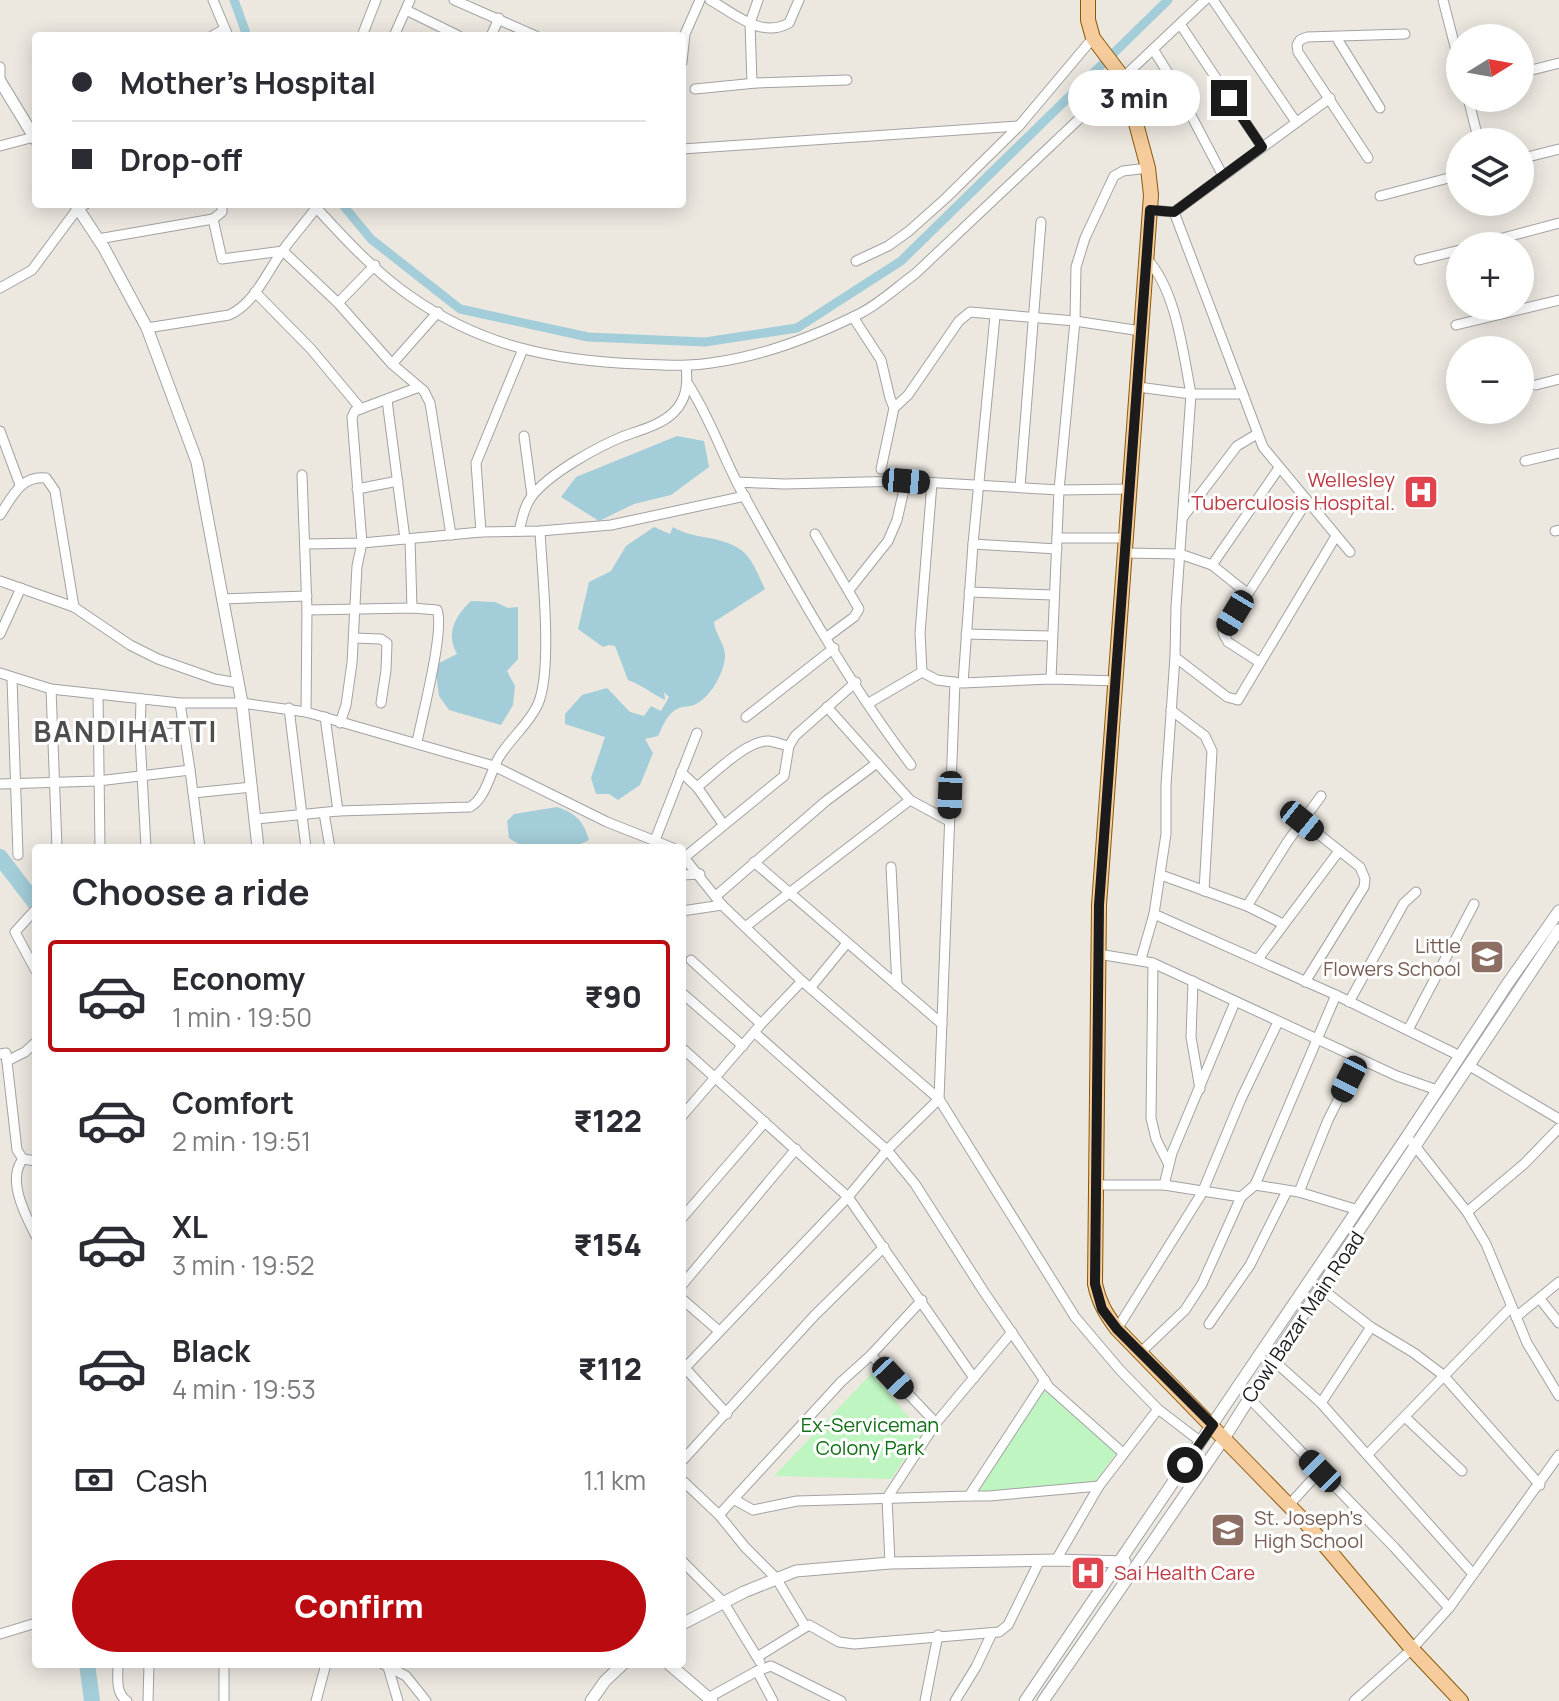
<!DOCTYPE html>
<html lang="en">
<head>
<meta charset="utf-8">
<style>
  :root { --surface:#fff; --page:#f2f2f3; --text:#2b2b33; --muted:#7c7c81; --line:#e1e1e2; --accent:#ba0b11 }
  body { margin:0; font-family:Manrope,sans-serif; background:var(--page); color:var(--text); height:100vh; display:flex; flex-direction:column; font-size:30px; white-space:nowrap }
  * { box-sizing:border-box; margin:0 }
  p { font-size:26px; color:var(--muted) }
  .icon { flex:none; width:44px; height:44px; fill:none; stroke:currentColor; stroke-width:2; stroke-linecap:round; stroke-linejoin:round }
  .map { position:relative; flex:1; overflow:hidden }
  .drawer { position:absolute; left:32px; top:844px; width:654px; height:824px; display:flex; flex-direction:column; background:var(--surface); border-radius:8px; box-shadow:0 4px 20px #0003 }
  .drawer>* { flex:none }
  .banner { position:absolute; left:32px; top:32px; width:654px; height:176px; border-radius:8px; box-shadow:0 4px 20px #0003; display:grid; align-content:center; height:176px; padding:0 40px; background:var(--surface) }
  .needle { width:52px; rotate:79deg }
  .buttons { position:absolute; left:1446px; top:24px; display:grid; gap:16px }
  .buttons a { display:grid; place-items:center; width:88px; height:88px; border-radius:50%; background:var(--surface); box-shadow:0 4px 20px #0003; font-size:40px }
  .end { position:absolute; width:36px; height:36px; margin:-18px; border:10px solid #1b1b1b; background:#fff; box-shadow:0 0 0 4px #fff }
  .from { border-radius:50% }
  .bubble { position:absolute; height:56px; border-radius:28px; background:var(--surface); box-shadow:0 4px 20px #0003; font-size:26px; font-weight:800; line-height:56px; text-align:center }
  .car { position:absolute; width:24px; height:48px; margin:-24px -12px; border-radius:10px; box-shadow:0 0 6px 2px #0007; background:linear-gradient(#222 24%,#8ab4d8 0 40%,#222 0 76%,#8ab4d8 0 86%,#222 0) }
  .banner b { display:flex; align-items:center; gap:28px; height:76px; font-size:30px }
  .banner b+b { border-top:2px solid var(--line) }
  .banner i { width:20px; height:20px; background:var(--text) }
  ul { padding:0; list-style:none }
  li { display:flex; align-items:center; gap:24px; height:112px; margin:0 16px 12px; padding:0 24px; border:4px solid transparent; border-radius:8px }
  li div { flex:1 }
  li b { display:block; font-size:30px }
  li em { font-style:normal; font-weight:800 }
  li.on { border-color:var(--accent) }
  li>.icon { width:72px; height:72px; stroke-width:1.5 }
  h2 { padding:0 40px; font-size:36px; line-height:96px }
  .pay { display:flex; align-items:center; gap:20px; height:88px; padding:0 40px; font-size:30px }
  .pay p { margin-inline-start:auto }
  .cta { display:flex; gap:16px; margin-top:auto; padding:16px 40px }
  .cta a { flex:1; height:92px; border-radius:48px; background:var(--accent); color:#fff; font-size:32px; font-weight:800; line-height:92px; text-align:center }
  .map>svg:first-child { display:block }
  .park { fill:#bef5c1 }
  .water { fill:#a3cdd8 }
  .lines { fill:none; stroke-linecap:round; stroke-linejoin:round }
  .canal { stroke:#a3cdd8; stroke-width:9 }
  .river { stroke:#a3cdd8; stroke-width:16 }
  .minor-casing { stroke:#a2a2a2; stroke-width:11 }
  .tertiary-casing { stroke:#a2a2a2; stroke-width:13 }
  .primary-casing { stroke:#895a08; stroke-width:16 }
  .minor { stroke:#fff; stroke-width:9 }
  .tertiary { stroke:#fff; stroke-width:11 }
  .primary { stroke:#f6cc9c; stroke-width:14 }
  .route { stroke:#1b1b1b; stroke-width:10 }
  .labels { text-anchor:middle; stroke-width:6; stroke-linejoin:round; paint-order:stroke }
  .health-label { font-size:20px; fill:#be3a42; stroke:#fff; text-anchor:end }
  .education-label { font-size:20px; fill:#785e54; stroke:#fff; text-anchor:end }
  .street-label { font-size:20px; fill:#1b1b1b; stroke:#fff }
  .park-label { font-size:20px; fill:#117016; stroke:#fff }
  .district-label { font-size:28px; font-weight:bold; letter-spacing:2px; fill:#4e4e4e; stroke:#fff }
</style>
</head>
<body>
<div class="map">
<svg width="1559" height="1701" viewBox="0 0 1559 1701">
  <rect width="100%" height="100%" fill="#ece8e0"/>
  <!-- park -->
  <g class="park">
    <polygon points="872,1373 922,1433 891,1479 774,1476"/>
    <polygon points="1045,1387 1117,1452 1095,1482 978,1492"/>
  </g>
  <!-- water -->
  <g class="water">
    <polygon points="677,436 704,441 709,467 671,495 634,504 599,521 561,497 576,477"/>
    <path d="M654,527L670,534L673,527C694,540 721,535 741,550C752,557 759,577 765,589L714,622C715,635 726,644 725,658C723,675 710,698 694,705C687,707 681,706 675,710C666,716 663,726 658,736L645,739L653,753L640,785L618,800L609,794H596L591,778L605,737L565,724V714L582,695L607,688L630,712L644,716L651,706L661,711L669,697L664,692L665,700C651,693 642,685 628,680L615,646L609,645L603,647L578,629L589,582L611,571L626,546Z"/>
    <path d="M471,601L495,602L508,608L518,607V659L507,671L515,686L513,705L501,725L449,710L439,696L435,665L457,654C445,633 456,615 471,601Z"/>
    <path d="M557,807C577,814 583,821 589,840C567,852 529,854 509,838L507,821L514,814Z"/>
  </g>
  <g class="lines">
    <!-- canal -->
    <g class="canal">
      <polyline points="234,0 247,36"/>
      <polyline points="342,204 371,239 460,309 588,337 705,342 797,328 901,261 1168,0"/>
    </g>
    <!-- river -->
    <g class="river">
      <polyline points="0,857 36,904"/>
      <polyline points="87,1664 92,1701"/>
    </g>
    <!-- minor casing -->
    <g class="minor-casing">
      <g id="minor">
        <polyline points="213,0 228,36"/>
        <polyline points="454,0 536,36"/>
        <path d="M710,0C734,13 761,39 789,23L799,0"/>
        <polyline points="1213,0 1296,122"/>
        <polyline points="1443,0 1460,66"/>
        <polyline points="406,10 459,36"/>
        <polyline points="1180,24 1262,147"/>
        <polyline points="212,36 225,29"/>
        <polyline points="362,36 376,0"/>
        <polyline points="394,36 410,0"/>
        <polyline points="491,36 499,18"/>
        <polyline points="1336,37 1380,108"/>
        <polyline points="1153,49 1173,81 1223,176"/>
        <polyline points="682,62 685,34 700,0"/>
        <polyline points="0,67 0,82"/>
        <polyline points="1520,73 1559,63"/>
        <polyline points="756,83 752,82 750,23 758,0"/>
        <polyline points="695,89 756,83 847,80"/>
        <polyline points="1468,98 1479,142"/>
        <polyline points="0,146 34,137"/>
        <polyline points="682,149 1019,126"/>
        <polyline points="1368,158 1298,52 1297,45 1300,40 1307,37 1405,34"/>
        <polyline points="1520,159 1559,149"/>
        <polyline points="1380,196 1460,175"/>
        <path d="M313,204C342,236 374,271 410,296C481,346 554,361 639,364C665,365 691,367 717,362C766,355 817,335 861,313C880,303 897,287 915,274L1205,0"/>
        <polyline points="1150,210 1174,212 1330,98"/>
        <polyline points="1174,212 1263,447 1350,552"/>
        <polyline points="213,219 222,259 283,251 338,303 392,364 424,391 430,403 451,535"/>
        <polyline points="98,239 213,219 222,212 222,204"/>
        <polyline points="1473,246 1559,223"/>
        <polyline points="1419,260 1460,250"/>
        <polyline points="856,261 888,246 909,231 946,198 1019,126 1093,38"/>
        <polyline points="0,288 32,270 78,208 86,204"/>
        <polyline points="255,292 311,349 361,409"/>
        <polyline points="338,303 375,265"/>
        <polyline points="995,316 973,544 963,683 1051,679 1116,681"/>
        <polyline points="853,317 881,360 890,398 894,408 881,469"/>
        <polyline points="1456,325 1559,300"/>
        <path d="M147,328L229,315C254,304 266,274 281,253C292,237 305,223 316,208"/>
        <polyline points="392,364 438,312"/>
        <path d="M688,384C711,419 723,458 743,494C794,586 847,681 911,765"/>
        <polyline points="1536,385 1559,379"/>
        <path d="M1138,387L1191,394C1183,352 1176,289 1146,258"/>
        <polyline points="387,400 405,539"/>
        <polyline points="894,408 908,395 959,321 970,312 1075,321 1141,331"/>
        <polyline points="0,431 20,485"/>
        <polyline points="524,436 532,496"/>
        <polyline points="1525,461 1559,453"/>
        <polyline points="302,475 307,610 306,712"/>
        <polyline points="737,482 784,484 906,481 1059,490 1131,489"/>
        <polyline points="932,483 920,633 922,672 937,680 960,683"/>
        <polyline points="1020,487 1041,222"/>
        <polyline points="357,489 398,481"/>
        <path d="M0,515C12,497 21,475 46,478L55,491L74,607"/>
        <polyline points="1183,517 1237,446 1257,434"/>
        <path d="M519,531C522,520 524,506 532,496C550,473 597,447 624,436C641,430 661,425 674,412C687,399 688,383 686,366"/>
        <polyline points="1555,531 1559,530"/>
        <polyline points="481,532 476,463 523,349"/>
        <polyline points="815,534 859,609 854,617 827,637"/>
        <polyline points="1057,538 1127,538"/>
        <polyline points="410,539 412,608"/>
        <polyline points="306,544 362,543 481,532 540,531 611,525 745,496"/>
        <polyline points="973,544 1057,549"/>
        <polyline points="1126,553 1180,554 1212,565 1247,593"/>
        <polyline points="1212,565 1279,468"/>
        <polyline points="0,581 74,607 130,645 158,659 215,679 238,683"/>
        <polyline points="849,590 888,541 897,520 906,481"/>
        <polyline points="969,592 1054,595"/>
        <polyline points="222,599 307,596"/>
        <path d="M307,610L412,608L437,610C445,629 422,717 417,742"/>
        <polyline points="0,634 21,588"/>
        <polyline points="966,634 1052,636"/>
        <polyline points="354,638 381,639 387,643 386,670 381,703"/>
        <polyline points="1175,657 1227,697 1238,700 1336,536"/>
        <polyline points="1259,662 1228,642 1223,633 1307,501"/>
        <polyline points="0,673 51,689 180,703 242,703 306,712 494,766 607,822 673,848"/>
        <polyline points="12,679 18,855"/>
        <polyline points="1051,679 1059,490 1075,321 1076,267 1085,238 1114,176 1123,171 1148,168"/>
        <polyline points="51,689 57,848"/>
        <polyline points="98,694 100,848"/>
        <polyline points="141,699 140,737 146,848"/>
        <polyline points="180,703 190,770"/>
        <polyline points="869,703 922,672"/>
        <polyline points="827,707 910,800 949,821"/>
        <polyline points="289,708 306,848"/>
        <polyline points="1171,710 1205,736 1212,751 1204,891"/>
        <polyline points="325,717 338,811"/>
        <polyline points="746,717 834,648"/>
        <polyline points="340,723 346,705 352,663 357,566 362,543 352,417 355,411 419,387"/>
        <polyline points="140,737 183,732"/>
        <polyline points="681,772 697,787 723,824"/>
        <polyline points="0,784 98,781 190,770 193,793 252,787"/>
        <path d="M697,787C714,774 748,739 769,741C776,742 783,745 789,746"/>
        <polyline points="193,793 200,848"/>
        <polyline points="324,813 330,848"/>
        <path d="M256,819L338,811L470,807C485,799 490,774 498,759C509,739 528,726 538,704C553,669 542,573 540,531"/>
        <polyline points="1302,821 1360,867 1365,879 1364,887 1305,982"/>
        <polyline points="655,840 697,733"/>
        <polyline points="682,855 722,905 745,927 802,981 939,1099 1075,1317 1120,1370 1158,1409 1201,1442"/>
        <polyline points="685,857 784,776 789,746 795,736 856,682"/>
        <polyline points="754,862 942,1024"/>
        <polyline points="891,867 897,986"/>
        <polyline points="682,875 700,874"/>
        <polyline points="1161,875 1247,906 1283,924"/>
        <polyline points="716,896 826,801 877,763"/>
        <polyline points="1247,906 1288,841 1321,796"/>
        <polyline points="36,909 15,932 36,971"/>
        <polyline points="682,911 722,905"/>
        <polyline points="1154,914 1336,995 1460,1056"/>
        <polyline points="745,927 910,800"/>
        <polyline points="1098,954 1153,963 1397,1076 1437,1090"/>
        <polyline points="1141,959 1154,914 1166,834 1166,785 1175,657 1176,607 1191,394 1243,394"/>
        <polyline points="1258,959 1339,851"/>
        <polyline points="691,960 761,1024"/>
        <polyline points="1153,963 1151,1118 1156,1139 1168,1163"/>
        <polyline points="1193,981 1191,1037 1200,1089"/>
        <polyline points="811,987 847,943"/>
        <polyline points="682,993 743,1046"/>
        <polyline points="1349,1002 1404,903 1416,892"/>
        <polyline points="1408,1030 1474,904"/>
        <polyline points="755,1033 887,1150 915,1184 984,1292 1049,1387 1123,1453"/>
        <polyline points="682,1048 848,1197 974,1378"/>
        <polyline points="0,1054 6,1053 17,1150 23,1159 36,1161"/>
        <polyline points="7,1061 25,1052 36,1042"/>
        <polyline points="1468,1065 1559,1119"/>
        <polyline points="682,1116 761,1024 802,981"/>
        <polyline points="1412,1142 1467,1212 1486,1244 1527,1343 1559,1396"/>
        <path d="M23,1159C6,1180 26,1216 36,1236"/>
        <polyline points="1095,1185 1164,1185 1241,1197 1255,1185 1336,995"/>
        <polyline points="1164,1185 1172,1153 1235,1002"/>
        <polyline points="1255,1185 1299,1192 1358,1210"/>
        <polyline points="1299,1192 1328,1120 1359,1059"/>
        <polyline points="1467,1212 1524,1164 1559,1128"/>
        <polyline points="682,1218 765,1122"/>
        <polyline points="682,1285 796,1149"/>
        <polyline points="1322,1289 1371,1327 1414,1353 1443,1375 1540,1485"/>
        <polyline points="682,1299 719,1331"/>
        <polyline points="1540,1299 1559,1323"/>
        <polyline points="1516,1317 1559,1282"/>
        <polyline points="1209,1324 1250,1265 1287,1191"/>
        <polyline points="1117,1329 1202,1193 1241,1099 1278,1022"/>
        <polyline points="1140,1353 1185,1310 1202,1284 1241,1197"/>
        <polyline points="871,1355 936,1423"/>
        <polyline points="1273,1360 1321,1403 1473,1574"/>
        <polyline points="685,1368 727,1414"/>
        <polyline points="682,1371 848,1197 887,1150 939,1099 955,682"/>
        <polyline points="1249,1398 1394,1547 1449,1608"/>
        <polyline points="1321,1403 1371,1327"/>
        <polyline points="1405,1417 1462,1471"/>
        <polyline points="1367,1455 1511,1307"/>
        <polyline points="682,1461 814,1316 884,1247"/>
        <polyline points="682,1480 719,1515 745,1547 776,1578 805,1626"/>
        <polyline points="969,1496 989,1496 1099,1486"/>
        <polyline points="735,1500 753,1510 797,1501 969,1496 1045,1380"/>
        <polyline points="1289,1505 1320,1471"/>
        <polyline points="719,1515 841,1382 871,1355 922,1300"/>
        <polyline points="1056,1560 1099,1486 1158,1409"/>
        <polyline points="682,1561 724,1603 760,1662"/>
        <polyline points="890,1563 887,1498 936,1423 1012,1332"/>
        <polyline points="0,1634 36,1623"/>
        <polyline points="757,1657 809,1625 839,1642 854,1644 999,1632 1008,1625 1040,1560"/>
        <path d="M118,1664C118,1677 115,1693 127,1701"/>
        <polyline points="383,1664 406,1676 426,1701"/>
        <polyline points="388,1667 398,1701"/>
        <polyline points="757,1671 773,1701"/>
        <polyline points="708,1698 757,1671 771,1666 841,1701"/>
        <polyline points="148,1701 149,1664"/>
        <polyline points="224,1701 224,1664"/>
        <polyline points="316,1701 326,1664"/>
        <polyline points="925,1701 938,1635"/>
        <polyline points="955,1701 976,1667 992,1633"/>
        <polyline points="1354,1701 1412,1649 1449,1608 1559,1455"/>
      </g>
    </g>
    <!-- tertiary casing -->
    <g class="tertiary-casing">
      <g id="tertiary">
        <polyline points="0,81 36,140"/>
        <polyline points="75,204 104,248 147,328 197,462 242,703 258,848"/>
        <polyline points="682,1624 744,1592 796,1571 890,1563 1056,1560 1125,1562"/>
        <polyline points="669,1664 712,1701"/>
        <polyline points="591,1701 605,1681 623,1664"/>
        <polyline points="1025,1701 1406,1138 1508,983 1559,911"/>
        <polyline points="1043,1701 1225,1437 1282,1346 1559,930"/>
      </g>
    </g>
    <!-- primary casing -->
    <g class="primary-casing">
      <path id="primary" d="M1088,0V20L1093,38L1124,79L1148,168L1151,195L1099,905L1095,1284C1099,1303 1106,1314 1117,1329L1306,1523L1412,1649L1461,1701"/>
    </g>
    <!-- minor -->
    <use href="#minor" class="minor"/>
    <!-- tertiary -->
    <use href="#tertiary" class="tertiary"/>
    <!-- primary -->
    <use href="#primary" class="primary"/>
  </g>
  <g class="lines">
    <!-- route -->
    <polyline class="route" points="1185,1465 1213,1425 1117,1329 1102,1309 1095,1284 1099,905 1150,210 1174,212 1262,147 1229,98"/>
  </g>
  <!-- icons -->
  <defs>
    <g id="hospital-square" transform="scale(1.8)"><rect x="-9" y="-9" width="18" height="18" rx="4" fill="#e0444e" stroke="#fff"/><path d="M-5-5h3v3.5h4V-5h3V5h-3V1.5h-4V5h-3Z" fill="#fff"/></g>
    <g id="school-square" transform="scale(1.8)"><rect x="-9" y="-9" width="18" height="18" rx="4" fill="#8d6e63" stroke="#fff"/><path d="M0-5L7-2L0 1L-7-2ZM-4 1L0 2.5L4 1V4Q0 6-4 4Z" fill="#fff"/></g>
  </defs>
  <g fill-rule="evenodd">
    <use href="#hospital-square" x="1421" y="492"/>
    <use href="#school-square" x="1487" y="957"/>
    <use href="#school-square" x="1228" y="1530"/>
    <use href="#hospital-square" x="1088" y="1573"/>
  </g>
  <g class="labels">
    <!-- health labels -->
    <g class="health-label">
      <text x="1395" y="487">Wellesley<tspan x="1395" dy="23">Tuberculosis Hospital.</tspan></text>
      <text x="1114" y="1580" text-anchor="start">Sai Health Care</text>
    </g>
    <!-- education labels -->
    <g class="education-label">
      <text x="1461" y="953">Little<tspan x="1461" dy="23">Flowers School</tspan></text>
      <text x="1254" y="1525" text-anchor="start">St. Joseph's<tspan x="1254" dy="23">High School</tspan></text>
    </g>
    <!-- street labels -->
    <g class="street-label">
      <text transform="translate(1303 1317) rotate(-56)" y="7">Cowl Bazar Main Road</text>
    </g>
    <!-- park labels -->
    <g class="park-label">
      <text x="870" y="1432">Ex-Serviceman<tspan x="870" dy="23">Colony Park</tspan></text>
    </g>
    <!-- district labels -->
    <g class="district-label">
      <text x="126" y="742">BANDIHATTI</text>
    </g>
  </g>
</svg>
<div class="buttons">
<a><svg class="needle" viewBox="-14 -14 28 28"><path d="M0-13l5 13h-10z" fill="#e53935"/><path d="M0 13l5-13h-10z" fill="#7c7c81"/></svg></a>
<a><svg class="icon" aria-label="layers" viewBox="0 0 24 24"><path d="M12 4l9 5-9 5-9-5zM3 14l9 5 9-5"/></svg></a>
<a>+</a>
<a>−</a>
</div>
<i class="end from" style="left:1185px;top:1465px"></i>
<i class="end" style="left:1229px;top:98px"></i>
<div class="bubble" style="left:1068px;top:70px;width:132px">3 min</div>
<i class="car" style="left:906px;top:481px;rotate:95deg"></i>
<i class="car" style="left:1235px;top:613px;rotate:211deg"></i>
<i class="car" style="left:950px;top:795px;rotate:182deg"></i>
<i class="car" style="left:1302px;top:821px;rotate:129deg"></i>
<i class="car" style="left:1349px;top:1079px;rotate:207deg"></i>
<i class="car" style="left:893px;top:1378px;rotate:137deg"></i>
<i class="car" style="left:1320px;top:1471px;rotate:315deg"></i>
<div class="banner">
<b><i class="from"></i>Mother's Hospital</b>
<b><i></i>Drop-off</b>
</div>
<section class="drawer">
<h2>Choose a ride</h2>
<ul>
<li class="on"><svg class="icon" aria-label="car" viewBox="0 0 24 24"><path d="M5 17H2v-5l4-1 3-4h7l3 4 3 1v5h-3M9 17h6M6 11h13"/><circle cx="7" cy="17" r="2"/><circle cx="17" cy="17" r="2"/></svg><div><b>Economy</b><p>1 min · 19:50</p></div><em>₹90</em></li>
<li><svg class="icon" aria-label="car" viewBox="0 0 24 24"><path d="M5 17H2v-5l4-1 3-4h7l3 4 3 1v5h-3M9 17h6M6 11h13"/><circle cx="7" cy="17" r="2"/><circle cx="17" cy="17" r="2"/></svg><div><b>Comfort</b><p>2 min · 19:51</p></div><em>₹122</em></li>
<li><svg class="icon" aria-label="car" viewBox="0 0 24 24"><path d="M5 17H2v-5l4-1 3-4h7l3 4 3 1v5h-3M9 17h6M6 11h13"/><circle cx="7" cy="17" r="2"/><circle cx="17" cy="17" r="2"/></svg><div><b>XL</b><p>3 min · 19:52</p></div><em>₹154</em></li>
<li><svg class="icon" aria-label="car" viewBox="0 0 24 24"><path d="M5 17H2v-5l4-1 3-4h7l3 4 3 1v5h-3M9 17h6M6 11h13"/><circle cx="7" cy="17" r="2"/><circle cx="17" cy="17" r="2"/></svg><div><b>Black</b><p>4 min · 19:53</p></div><em>₹112</em></li>
</ul>
<div class="pay"><svg class="icon" aria-label="cash" viewBox="0 0 24 24"><path d="M3 7h18v10H3z"/><circle cx="12" cy="12" r="2"/></svg>Cash<p>1.1 km</p></div>
<div class="cta"><a>Confirm</a></div>
</section>
</div>
</body>
</html>
